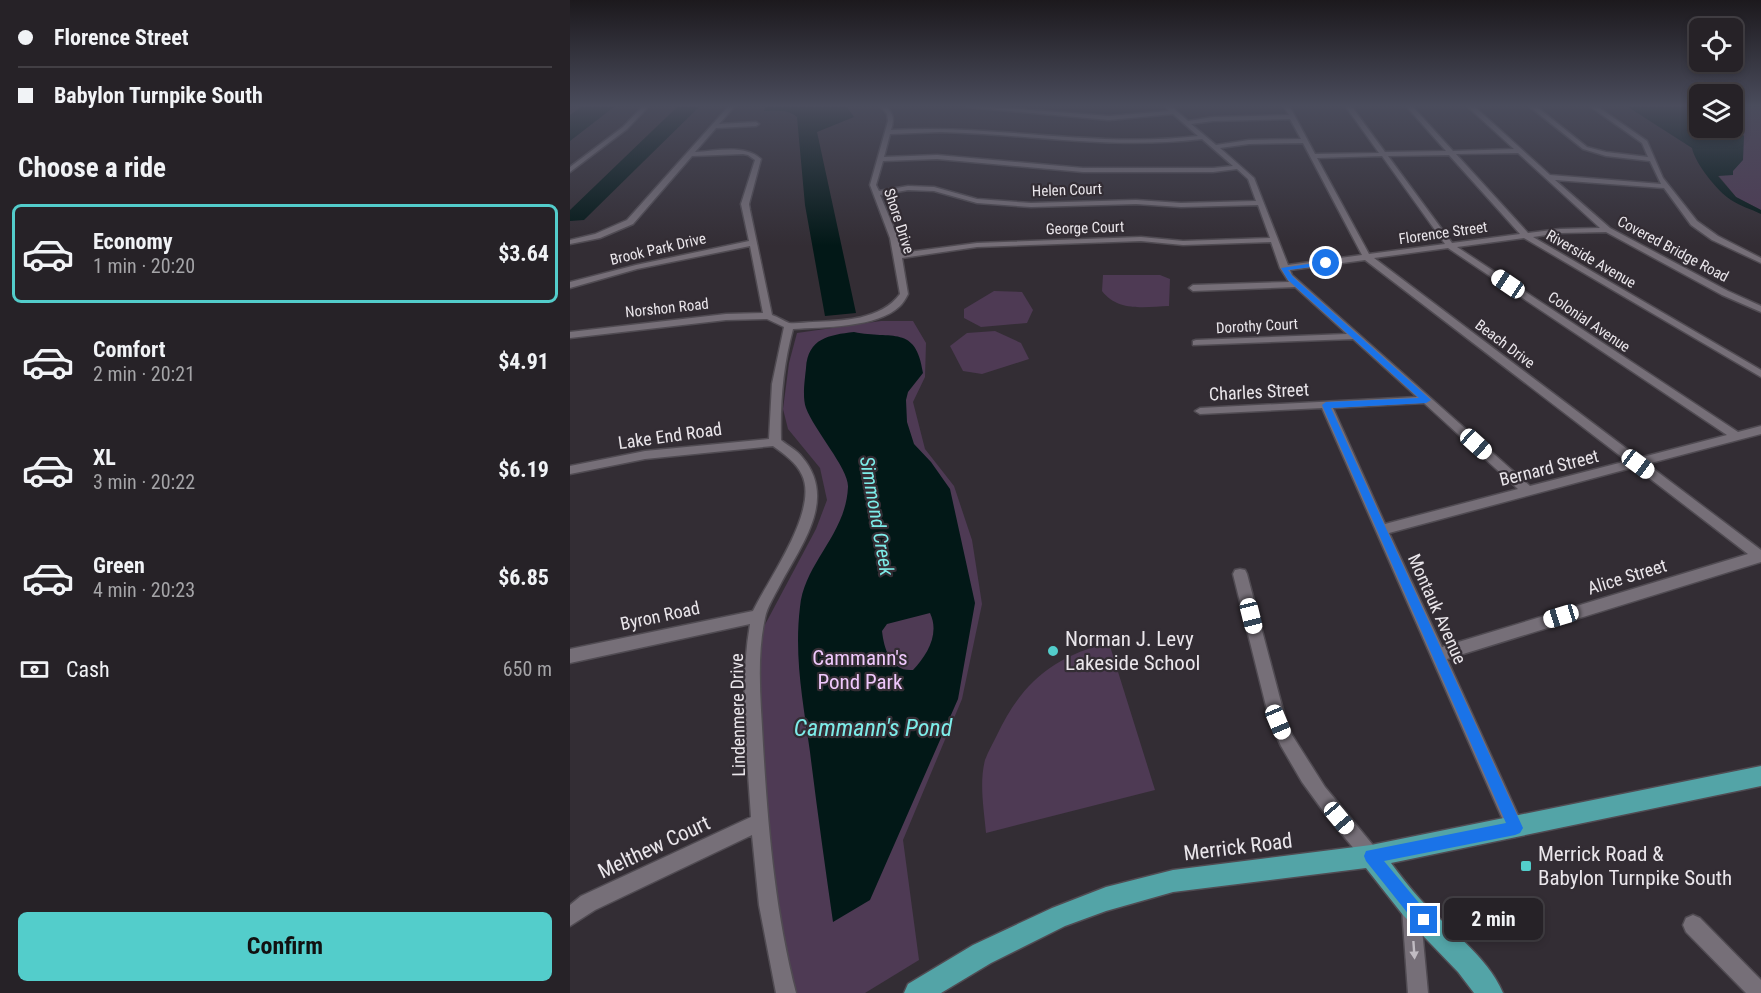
<!DOCTYPE html>
<html lang="en">
<head>
<meta charset="utf-8">
<style>
  :root { --surface:#262227; --page:#2e2a2f; --text:#f1f3f6; --muted:#a4a4a7; --line:#423f44; --accent:#53cdcb }
  body { margin:0; font-family:"Roboto Condensed",sans-serif; background:var(--page); color:var(--text); height:100vh; display:flex; flex-direction:column; font-size:22px; white-space:nowrap }
  * { box-sizing:border-box; margin:0 }
  p { font-size:20px; color:var(--muted) }
  .icon { flex:none; width:33px; height:33px; fill:none; stroke:currentColor; stroke-width:2; stroke-linecap:round; stroke-linejoin:round }
  .map { position:relative; flex:1; overflow:hidden }
  .side { display:flex; flex-direction:column; background:var(--surface); width:570px }
  .side>* { flex:none }
  .banner { display:grid; align-content:center; height:132px; padding:0 18px; background:var(--surface) }
  .fabs { position:absolute; left:1119px; top:18px; display:grid; gap:12px }
  .fabs a { display:grid; place-items:center; width:54px; height:54px; border-radius:9px; background:var(--surface); box-shadow:0 3px 9px #0003,0 0 0 2px var(--line); font-size:30px }
  .end { position:absolute; width:27px; height:27px; margin:-14px; border:8px solid #1a73e8; background:#fff; box-shadow:0 0 0 3px #fff }
  .from { border-radius:50% }
  .bubble { position:absolute; height:42px; border-radius:9px; background:var(--surface); box-shadow:0 3px 9px #0003,0 0 0 2px var(--line); font-size:20px; font-weight:700; line-height:42px; text-align:center }
  .car { position:absolute; width:18px; height:36px; margin:-18px -9px; border-radius:8px; box-shadow:0 0 4px 2px #0007; background:linear-gradient(#fff 24%,#345 0 40%,#fff 0 76%,#345 0 86%,#fff 0) }
  .banner b { display:flex; align-items:center; gap:21px; height:57px; font-size:22px }
  .banner b+b { border-top:2px solid var(--line) }
  .banner i { width:15px; height:15px; background:var(--text) }
  ul { padding:0; list-style:none }
  li { display:flex; align-items:center; gap:18px; height:99px; margin:0 12px 9px; padding:0 6px; border:3px solid transparent; border-radius:9px }
  li div { flex:1 }
  li b { display:block; font-size:22px }
  li em { font-style:normal; font-weight:700 }
  li.on { border-color:var(--accent) }
  li>.icon { width:54px; height:54px; stroke-width:1.5 }
  h2 { padding:0 18px; font-size:27px; line-height:72px }
  .pay { display:flex; align-items:center; gap:15px; height:66px; padding:0 18px; font-size:22px }
  .pay p { margin-inline-start:auto }
  .button { display:flex; gap:12px; margin-top:auto; padding:12px 18px }
  .button a { flex:1; height:69px; border-radius:9px; background:var(--accent); color:#111; font-size:24px; font-weight:700; line-height:69px; text-align:center }
  main { display:flex; flex:1; min-height:0 }
  .map>svg:first-child { display:block }
  .green { fill:#4e3a54 }
  .water { fill:#021817; fill-rule:evenodd }
  .lines { fill:none; stroke-linecap:round; stroke-linejoin:round }
  .minor-casing { stroke:#504b52; stroke-width:3 }
  .primary-casing { stroke:#504b52; stroke-width:3 }
  .minor { fill:#766f78; fill-rule:evenodd }
  .primary { fill:#53a4a7; fill-rule:evenodd }
  .oneway { fill:#c1bcc3 }
  .route { fill:#1a73e8 }
  .poi-dot { fill:#53cdcb; stroke:#332d34; stroke-width:2 }
  .labels { text-anchor:middle; stroke-width:4.5; stroke-linejoin:round; paint-order:stroke }
  .far-street-label { font-size:15px; fill:#eae6eb; stroke:#332d34 }
  .street-label { font-size:18px; fill:#eae6eb; stroke:#332d34 }
  .water-label { font-size:20px; font-style:italic; fill:#7dece9; stroke:#332d34 }
  .near-poi-label { font-size:21px; fill:#eae6eb; stroke:#332d34; text-anchor:start }
  .near-park-label { font-size:21px; fill:#efc8fc; stroke:#332d34 }
  .near-street-label { font-size:21px; fill:#eae6eb; stroke:#332d34 }
  .near-water-label { font-size:24px; font-style:italic; fill:#7dece9; stroke:#332d34 }
</style>
</head>
<body>
<main>
<section class="side">
<div class="banner">
<b><i class="from"></i>Florence Street</b>
<b><i></i>Babylon Turnpike South</b>
</div>
<h2>Choose a ride</h2>
<ul>
<li class="on"><svg class="icon" aria-label="car" viewBox="0 0 24 24"><path d="M5 17H2v-5l4-1 3-4h7l3 4 3 1v5h-3M9 17h6M6 11h13"/><circle cx="7" cy="17" r="2"/><circle cx="17" cy="17" r="2"/></svg><div><b>Economy</b><p>1 min · 20:20</p></div><em>$3.64</em></li>
<li><svg class="icon" aria-label="car" viewBox="0 0 24 24"><path d="M5 17H2v-5l4-1 3-4h7l3 4 3 1v5h-3M9 17h6M6 11h13"/><circle cx="7" cy="17" r="2"/><circle cx="17" cy="17" r="2"/></svg><div><b>Comfort</b><p>2 min · 20:21</p></div><em>$4.91</em></li>
<li><svg class="icon" aria-label="car" viewBox="0 0 24 24"><path d="M5 17H2v-5l4-1 3-4h7l3 4 3 1v5h-3M9 17h6M6 11h13"/><circle cx="7" cy="17" r="2"/><circle cx="17" cy="17" r="2"/></svg><div><b>XL</b><p>3 min · 20:22</p></div><em>$6.19</em></li>
<li><svg class="icon" aria-label="car" viewBox="0 0 24 24"><path d="M5 17H2v-5l4-1 3-4h7l3 4 3 1v5h-3M9 17h6M6 11h13"/><circle cx="7" cy="17" r="2"/><circle cx="17" cy="17" r="2"/></svg><div><b>Green</b><p>4 min · 20:23</p></div><em>$6.85</em></li>
</ul>
<div class="pay"><svg class="icon" aria-label="cash" viewBox="0 0 24 24"><path d="M3 7h18v10H3z"/><circle cx="12" cy="12" r="2"/></svg>Cash<p>650 m</p></div>
<div class="button"><a>Confirm</a></div>
</section>
<div class="map">
<svg width="1191" height="993" viewBox="0 0 1191 993">
  <rect width="100%" height="100%" fill="#332d34"/>
  <!-- green -->
  <g class="green">
    <polygon points="1163,107 1191,107 1191,210 1166,197 1148,175 1162,172 1174,136 1163,125"/>
    <path d="M533,275H590L600,279L599,306C575,307 548,312 532,291Z"/>
    <polygon points="424,291 452,292 463,310 457,323 411,327 394,318 394,309"/>
    <polygon points="311,321 343,321 356,343 355,377 343,402 355,449 384,486 402,540 412,604 392,699 333,840 349,960 295,993 220,993 209,955 184,684 189,636 246,529 257,500 250,468 218,429 213,409 219,363 227,333"/>
    <polygon points="425,331 451,343 459,359 412,374 393,371 380,346 397,333"/>
    <path d="M539,643L585,790L416,833C414,810 409,783 415,760C418,752 423,743 427,735C451,684 483,656 539,643Z"/>
  </g>
  <!-- water -->
  <g class="water">
    <polygon points="11,107 44,107 0,141 0,115"/>
    <polygon points="107,107 129,107 14,220 0,221 0,210"/>
    <path d="M195,107H277L284,117L247,132L286,313L255,316L235,205L227,117C218,109 206,111 194,111Z"/>
    <path d="M1058,107H1129L1130,128H1162L1163,125L1174,136L1173,160L1163,171V175L1148,176L1166,197L1191,210V214C1181,209 1170,206 1161,200C1147,191 1125,163 1122,148Z"/>
    <path d="M284,332C322,340 346,324 353,373L338,392L336,400L337,422L344,444L361,462L380,489L405,603L388,699L300,900L263,922C255,866 247,809 240,752C233,702 224,657 230,607C234,563 276,535 278,487C279,469 244,430 236,408C232,397 235,379 236,368C238,338 259,335 284,332ZM360,613C370,634 357,655 343,670C321,672 314,649 312,631L317,624Z"/>
  </g>
  <g class="lines">
    <!-- minor casing -->
    <g class="minor-casing">
      <g id="minor">
        <polygon points="72,107 78,107 57,129 0,172 0,167 53,127"/>
        <path d="M158,107H164L149,124L186,122L189,124L186,126L146,128L125,152C146,151 175,144 191,159L179,204L180,210L202,315C208,317 214,321 219,323C226,324 236,322 243,322C272,321 311,320 330,294L320,238L300,185L318,121L317,114L311,107H317C324,115 324,120 321,130C424,124 525,148 628,136L603,114L539,120L397,107H424L539,116L599,111L595,107H602L618,121L643,117L719,115L714,107H720L745,154L809,153L776,107H782L815,152L876,151L837,107H843L883,151L944,149L898,107H905L980,175L1091,184L1080,161L1036,156L1013,149L960,107H967L1017,147L1036,152L1078,157L1072,143L1021,107H1028L1077,141L1093,178L1127,221L1148,236L1191,258V263L1142,240L1121,225L1094,188L985,180L1040,228L1158,291L1191,306V312L1152,295L1036,232L990,233L963,237L1191,370V377L954,238L887,247L1168,432L1191,426V434L1077,464L1191,550V562L877,659L954,828L951,834L945,837L939,834L752,408L630,414L625,411L630,408L847,397L783,339L623,345V341L626,340L777,334L725,287L623,291L619,288L623,285L719,282L710,268L701,242L613,245L571,241L407,247L332,258L338,294C336,298 333,303 330,306C308,328 252,327 223,329C213,366 210,402 211,440C218,446 227,450 232,457C268,499 231,545 210,585C205,595 197,607 195,618C186,659 191,703 193,745C198,829 205,911 226,993H206L189,905L182,835L25,910L0,926V905L11,896L181,817C177,753 169,687 180,624L0,663V649L183,611C199,578 249,510 232,475C226,462 214,454 203,446L75,459L0,474V466L75,451L199,439L202,384L214,327L197,319L156,320L0,338V332L156,314L193,313L180,246L67,269L0,288V282L66,265L179,241L171,204L185,160L178,155L173,154L122,156L63,224L30,238L0,244V240L25,234L57,220ZM720,119L731,139L679,140L646,145L621,124L643,121ZM370,132C460,134 540,150 632,139L663,166L643,168H513L367,155L314,157L320,134ZM733,143L792,255L718,265L684,178L650,148L679,144ZM948,153L1030,228L990,229L958,233L886,154ZM879,155L950,234L882,243L818,156ZM812,156L875,244L799,254L747,158ZM367,159L513,172H643L667,169L678,179L686,201L611,203L566,200L461,203L407,199L364,187L338,186L309,191L306,185L313,161ZM338,190L364,191L407,203L461,207L566,204L611,207L688,205L700,238L613,241L571,237L407,243L331,253L328,238L310,195ZM878,248L1157,435L1069,458L804,258ZM795,260L1057,461L960,486L722,275L720,270ZM854,403L948,489L815,524L763,408ZM1065,467L1178,554L872,647L819,533Z"/>
        <polygon points="670,569 675,570 677,574 716,721 722,735 755,787 807,850 810,856 807,862 801,865 795,862 756,815 732,782 711,746 700,722 663,574 665,570"/>
        <polygon points="841,899 848,901 850,908 858,993 838,993 832,908 834,901"/>
        <polygon points="1123,915 1130,918 1191,980 1191,993 1176,993 1116,932 1113,925 1116,918"/>
      </g>
    </g>
    <!-- primary casing -->
    <g class="primary-casing">
      <path id="primary" d="M1191,766V786L821,863C830,875 840,888 850,899C877,929 917,955 933,993H904L888,972L833,915L796,868L603,892L536,911L495,926L421,963L371,993H334L338,984L403,945L482,908L536,887L603,870L801,845Z"/>
    </g>
    <!-- minor -->
    <use href="#minor" class="minor"/>
    <!-- primary -->
    <use href="#primary" class="primary"/>
  </g>
  <!-- one-way arrows -->
  <defs><path id="oneway-solid" d="M-6-.8H1V-3.2L6.5 0L1 3.2V.8H-6Z" transform="scale(1.5)"/></defs>
  <use class="oneway" href="#oneway-solid" transform="translate(844 950) rotate(86)"/>
  <!-- sky -->
  <linearGradient id="sky" x2="0" y2="1"><stop stop-color="#1c191d"/><stop offset="0.43" stop-color="#4a4c5c"/><stop offset="1" stop-color="#4a4c5c" stop-opacity="0"/></linearGradient>
  <rect width="1191" height="246" fill="url(#sky)"/>
  <!-- route -->
  <polygon class="route" points="758,261 756,265 718,270 723,277 861,400 856,403 761,408 953,828 950,833 945,835 814,861 859,915 862,920 859,926 854,928 848,926 796,861 794,856 796,851 936,823 752,405 756,402 849,398 718,280 711,268"/>
  <!-- markers -->
  <g class="poi-dot">
    <circle cx="483" cy="651" r="6"/>
    <rect x="950" y="860" width="12" height="12" rx="3"/>
  </g>
  <g class="labels">
    <!-- far-street labels -->
    <g class="far-street-label">
      <text transform="translate(497 190) rotate(-2)" y="5">Helen Court</text>
      <text transform="translate(329 221) rotate(72)" y="5">Shore Drive</text>
      <text transform="translate(515 228) rotate(-2)" y="5">George Court</text>
      <text transform="translate(873 233) rotate(-8)" y="5">Florence Street</text>
      <text transform="translate(88 249) rotate(-13)" y="5">Brook Park Drive</text>
      <text transform="translate(1103 249) rotate(28)" y="5">Covered Bridge Road</text>
      <text transform="translate(1021 259) rotate(30)" y="5">Riverside Avenue</text>
      <text transform="translate(97 308) rotate(-6)" y="5">Norshon Road</text>
      <text transform="translate(1019 322) rotate(34)" y="5">Colonial Avenue</text>
      <text transform="translate(687 326) rotate(-3)" y="5">Dorothy Court</text>
      <text transform="translate(935 344) rotate(37)" y="5">Beach Drive</text>
    </g>
    <!-- street labels -->
    <g class="street-label">
      <text transform="translate(689 392) rotate(-3)" y="6">Charles Street</text>
      <text transform="translate(100 436) rotate(-8)" y="6">Lake End Road</text>
      <text transform="translate(979 468) rotate(-14)" y="6">Bernard Street</text>
      <text transform="translate(1057 577) rotate(-17)" y="6">Alice Street</text>
      <text transform="translate(867 609) rotate(66)" y="6">Montauk Avenue</text>
      <text transform="translate(90 616) rotate(-12)" y="6">Byron Road</text>
      <text transform="translate(168 715) rotate(-91)" y="6">Lindenmere Drive</text>
    </g>
    <!-- water labels -->
    <g class="water-label">
      <text transform="translate(307 516) rotate(80)" y="7">Simmond Creek</text>
    </g>
    <!-- near-poi labels -->
    <g class="near-poi-label">
      <text x="495" y="646">Norman J. Levy<tspan x="495" dy="24">Lakeside School</tspan></text>
      <text x="968" y="861">Merrick Road &amp;<tspan x="968" dy="24">Babylon Turnpike South</tspan></text>
    </g>
    <!-- near-park labels -->
    <g class="near-park-label">
      <text x="290" y="665">Cammann's<tspan x="290" dy="24">Pond Park</tspan></text>
    </g>
    <!-- near-street labels -->
    <g class="near-street-label">
      <text transform="translate(84 847) rotate(-25)" y="7">Melthew Court</text>
      <text transform="translate(668 847) rotate(-7)" y="7">Merrick Road</text>
    </g>
    <!-- near-water labels -->
    <g class="near-water-label">
      <text x="303" y="736">Cammann's Pond</text>
    </g>
  </g>
</svg>
<div class="fabs">
<a><svg class="icon" aria-label="locate" viewBox="0 0 24 24"><circle cx="12" cy="12" r="6"/><path d="M12 2v4M12 18v4M2 12h4M18 12h4"/></svg></a>
<a><svg class="icon" aria-label="layers" viewBox="0 0 24 24"><path d="M12 4l9 5-9 5-9-5zM3 14l9 5 9-5"/></svg></a>
</div>
<i class="end from" style="left:756px;top:263px"></i>
<i class="end" style="left:854px;top:920px"></i>
<div class="bubble" style="left:874px;top:898px;width:99px">2 min</div>
<i class="car" style="left:938px;top:284px;rotate:304deg"></i>
<i class="car" style="left:906px;top:444px;rotate:132deg"></i>
<i class="car" style="left:1068px;top:464px;rotate:127deg"></i>
<i class="car" style="left:681px;top:616px;rotate:166deg"></i>
<i class="car" style="left:991px;top:616px;rotate:253deg"></i>
<i class="car" style="left:708px;top:722px;rotate:157deg"></i>
<i class="car" style="left:769px;top:818px;rotate:140deg"></i>
</div>
</main>
</body>
</html>
